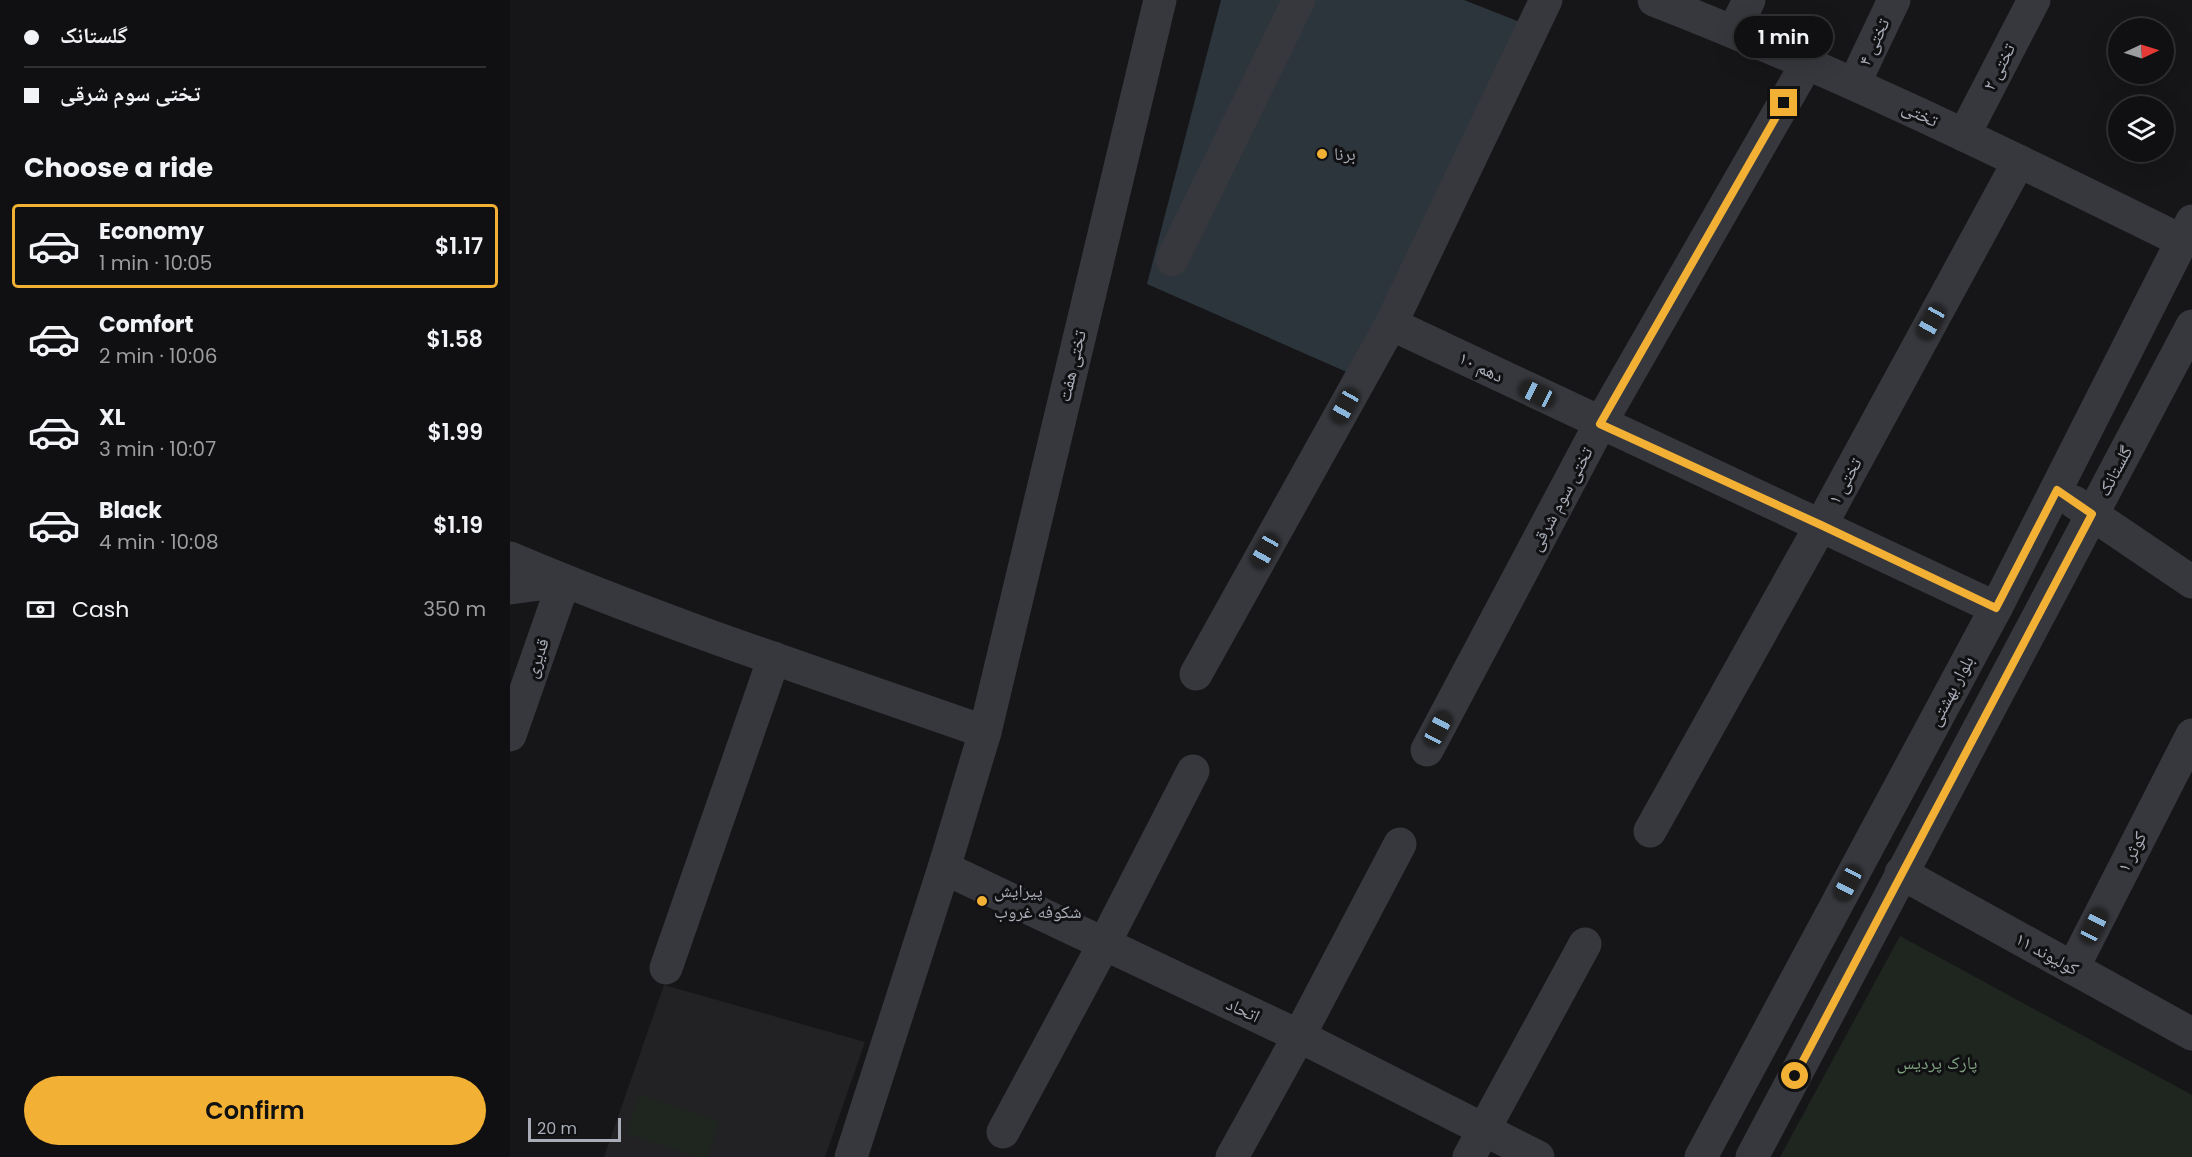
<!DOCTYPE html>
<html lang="en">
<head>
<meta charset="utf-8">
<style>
  :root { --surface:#101012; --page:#19191b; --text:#f1f3f6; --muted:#9c9d9f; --line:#303032; --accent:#f2b134 }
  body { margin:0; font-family:Poppins,"Noto Naskh Arabic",sans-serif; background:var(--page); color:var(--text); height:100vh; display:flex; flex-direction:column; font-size:22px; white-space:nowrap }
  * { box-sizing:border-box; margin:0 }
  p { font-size:20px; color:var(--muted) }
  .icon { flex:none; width:33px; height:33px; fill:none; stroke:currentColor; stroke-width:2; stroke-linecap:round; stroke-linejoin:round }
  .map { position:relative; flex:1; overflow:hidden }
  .side { display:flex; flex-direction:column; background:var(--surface); width:510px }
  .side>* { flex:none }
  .top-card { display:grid; align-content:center; height:132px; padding:0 24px; background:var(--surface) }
  .needle { width:39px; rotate:86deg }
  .fabs { position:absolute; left:1598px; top:18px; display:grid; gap:12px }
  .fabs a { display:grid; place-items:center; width:66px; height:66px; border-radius:50%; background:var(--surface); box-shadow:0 6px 24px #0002,0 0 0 2px var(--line); font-size:30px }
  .scale { position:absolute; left:18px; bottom:15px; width:93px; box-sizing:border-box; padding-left:6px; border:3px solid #a8adb8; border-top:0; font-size:16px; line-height:21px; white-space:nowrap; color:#a8adb8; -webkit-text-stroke:4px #111113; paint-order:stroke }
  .end { position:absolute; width:27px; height:27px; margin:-14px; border:8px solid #f2b134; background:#111; box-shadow:0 0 0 3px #111 }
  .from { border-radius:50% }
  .bubble { position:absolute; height:42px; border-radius:21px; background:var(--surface); box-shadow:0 6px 24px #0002,0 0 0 2px var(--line); font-size:20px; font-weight:600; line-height:42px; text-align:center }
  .car { position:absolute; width:18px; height:36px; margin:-18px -9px; border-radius:8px; box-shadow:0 0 4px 2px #0007; background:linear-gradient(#222 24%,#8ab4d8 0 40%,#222 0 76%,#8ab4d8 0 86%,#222 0) }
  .top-card b { display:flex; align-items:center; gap:21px; height:57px; font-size:22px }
  .top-card b+b { border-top:2px solid var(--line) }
  .top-card i { width:15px; height:15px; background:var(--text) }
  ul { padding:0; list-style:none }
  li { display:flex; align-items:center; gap:18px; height:84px; margin:0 12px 9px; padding:0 12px; border:3px solid transparent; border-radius:6px }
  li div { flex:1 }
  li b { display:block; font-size:22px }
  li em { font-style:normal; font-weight:600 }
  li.active { border-color:var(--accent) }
  li>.icon { width:54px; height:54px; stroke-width:1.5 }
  h2 { padding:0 24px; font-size:27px; line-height:72px }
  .pay { display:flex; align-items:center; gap:15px; height:66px; padding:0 24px; font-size:22px }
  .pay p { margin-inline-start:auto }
  .primary-button { display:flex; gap:12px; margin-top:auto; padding:12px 24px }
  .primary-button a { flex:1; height:69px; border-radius:36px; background:var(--accent); color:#111; font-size:24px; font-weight:600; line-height:69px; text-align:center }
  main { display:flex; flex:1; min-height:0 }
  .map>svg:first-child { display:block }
  .built { fill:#222225 }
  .green { fill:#1e261f }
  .water { fill:#2c353c }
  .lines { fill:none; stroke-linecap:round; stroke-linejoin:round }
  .minor { stroke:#37383d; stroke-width:33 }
  .route { stroke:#f2b134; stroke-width:8 }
  .poi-dot { fill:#f2b134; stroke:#111113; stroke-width:2 }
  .labels { text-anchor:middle; stroke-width:6; stroke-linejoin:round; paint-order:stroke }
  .street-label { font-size:18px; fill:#a8adb8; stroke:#111113 }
  .poi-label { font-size:18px; fill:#a8adb8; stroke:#111113; text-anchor:start }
  .park-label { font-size:18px; fill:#7fa381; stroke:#111113 }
</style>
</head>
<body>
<main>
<section class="side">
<div class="top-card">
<b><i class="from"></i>گلستانک</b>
<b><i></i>تختی سوم شرقی</b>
</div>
<h2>Choose a ride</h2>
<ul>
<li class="active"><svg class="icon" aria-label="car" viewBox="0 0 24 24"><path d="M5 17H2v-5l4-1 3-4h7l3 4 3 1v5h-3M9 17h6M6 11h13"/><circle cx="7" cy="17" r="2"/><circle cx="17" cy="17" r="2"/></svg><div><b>Economy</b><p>1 min · 10:05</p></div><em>$1.17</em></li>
<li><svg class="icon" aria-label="car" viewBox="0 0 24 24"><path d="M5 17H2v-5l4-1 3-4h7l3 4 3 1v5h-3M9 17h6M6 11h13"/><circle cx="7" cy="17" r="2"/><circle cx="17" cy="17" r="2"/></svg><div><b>Comfort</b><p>2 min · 10:06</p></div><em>$1.58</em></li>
<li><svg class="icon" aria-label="car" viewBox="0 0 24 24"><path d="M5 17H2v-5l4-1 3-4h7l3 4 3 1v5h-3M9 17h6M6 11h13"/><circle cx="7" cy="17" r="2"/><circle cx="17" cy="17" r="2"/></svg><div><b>XL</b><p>3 min · 10:07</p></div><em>$1.99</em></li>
<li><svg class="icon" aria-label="car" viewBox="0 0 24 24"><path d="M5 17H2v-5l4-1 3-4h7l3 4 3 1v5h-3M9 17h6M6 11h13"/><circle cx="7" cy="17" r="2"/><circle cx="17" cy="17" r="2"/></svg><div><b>Black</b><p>4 min · 10:08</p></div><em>$1.19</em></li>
</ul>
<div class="pay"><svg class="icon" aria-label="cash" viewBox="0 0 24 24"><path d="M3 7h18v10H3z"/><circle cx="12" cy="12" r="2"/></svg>Cash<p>350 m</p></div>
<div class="primary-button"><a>Confirm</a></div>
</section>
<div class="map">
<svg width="1682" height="1157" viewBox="0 0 1682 1157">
  <rect width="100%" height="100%" fill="#161618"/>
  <!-- built -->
  <polygon class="built" points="154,985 355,1042 315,1157 94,1157"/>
  <!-- green -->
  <g class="green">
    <polygon points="1390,936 1682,1095 1682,1157 1270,1157"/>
    <polygon points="129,1095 209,1121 198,1157 187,1157 117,1134"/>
  </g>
  <!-- water -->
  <polygon class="water" points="711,0 954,0 1015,24 848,377 637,284"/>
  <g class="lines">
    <!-- minor -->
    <g class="minor">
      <path d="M1144,0C1324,70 1498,155 1672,241"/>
      <polyline points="1224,31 1239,0"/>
      <polyline points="1344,84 1384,0"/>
      <polyline points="1454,135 1524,0"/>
      <polyline points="662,260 789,0"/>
      <path d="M881,324C1082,420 1285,512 1486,608"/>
      <polyline points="1564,502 1682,582"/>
      <path d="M0,558C155,624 316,676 475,732"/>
      <polyline points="0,588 53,581"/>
      <polyline points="686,674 881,324 1036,0"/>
      <polyline points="0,735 54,581"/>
      <polyline points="917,750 1090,424 1297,63"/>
      <polyline points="1140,831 1311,525 1509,161"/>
      <polyline points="434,868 789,1036 1028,1157"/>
      <polyline points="1391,873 1682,1034"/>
      <polyline points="156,968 264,658"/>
      <polyline points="1563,968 1682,735"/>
      <polyline points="493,1132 594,944 683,771"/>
      <polyline points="341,1157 434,868 475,732 650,0"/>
      <polyline points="722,1157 789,1036 890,844"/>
      <polyline points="959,1157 1075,944"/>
      <polyline points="1191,1157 1486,608 1682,221"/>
      <polyline points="1242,1157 1682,326"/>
    </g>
  </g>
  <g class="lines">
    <!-- route -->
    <polyline class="route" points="1274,103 1090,424 1311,525 1486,608 1547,490 1582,514 1285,1076"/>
  </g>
  <!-- markers -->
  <g class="poi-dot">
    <circle cx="812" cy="154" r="6"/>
    <circle cx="472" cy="901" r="6"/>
  </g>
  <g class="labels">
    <!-- street labels -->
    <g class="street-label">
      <text transform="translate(1364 42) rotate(-65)" y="6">تختی ۴</text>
      <text transform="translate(1489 67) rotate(-63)" y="6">تختی ۲</text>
      <text transform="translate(1410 114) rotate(25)" y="6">تختی</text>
      <text transform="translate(562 366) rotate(-77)" y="6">تختی هفت</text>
      <text transform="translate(971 367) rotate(26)" y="6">دهم ۱۰</text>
      <text transform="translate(1605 471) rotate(-62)" y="6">گلستانک</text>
      <text transform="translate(1335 481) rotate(-61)" y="6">تختی ۱</text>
      <text transform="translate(1051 499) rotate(-62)" y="6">تختی سوم شرقی</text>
      <text transform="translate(27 658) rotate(-71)" y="6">قدیری</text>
      <text transform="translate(1441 691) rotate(-62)" y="6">بلوار بهشتی</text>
      <text transform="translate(1622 852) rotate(-63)" y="6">کوثر ۱</text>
      <text transform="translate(1537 954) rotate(29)" y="6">کولیوند ۱۱</text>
      <text transform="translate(733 1010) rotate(25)" y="6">اتحاد</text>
    </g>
    <!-- poi labels -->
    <g class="poi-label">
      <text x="824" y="160">برنا</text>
      <text x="484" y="897">پیرایش<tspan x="484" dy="21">شکوفه غروب</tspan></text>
    </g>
    <!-- park labels -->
    <g class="park-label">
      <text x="1427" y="1069">پارک پردیس</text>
    </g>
  </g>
</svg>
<div class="fabs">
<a><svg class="needle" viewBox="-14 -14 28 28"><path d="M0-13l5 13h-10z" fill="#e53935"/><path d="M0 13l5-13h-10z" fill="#9c9d9f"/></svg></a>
<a><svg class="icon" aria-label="layers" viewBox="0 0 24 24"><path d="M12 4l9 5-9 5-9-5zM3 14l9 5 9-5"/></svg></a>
</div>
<div class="scale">20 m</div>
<i class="end from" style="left:1285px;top:1076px"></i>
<i class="end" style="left:1274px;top:103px"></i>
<div class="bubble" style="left:1224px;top:16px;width:99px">1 min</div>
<i class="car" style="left:1421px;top:322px;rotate:209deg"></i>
<i class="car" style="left:1027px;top:394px;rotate:296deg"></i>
<i class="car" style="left:835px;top:406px;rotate:209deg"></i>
<i class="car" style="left:755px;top:551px;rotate:209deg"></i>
<i class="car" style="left:928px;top:729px;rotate:28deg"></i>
<i class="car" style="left:1338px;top:883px;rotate:208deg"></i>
<i class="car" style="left:1584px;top:926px;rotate:27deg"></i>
</div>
</main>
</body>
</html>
